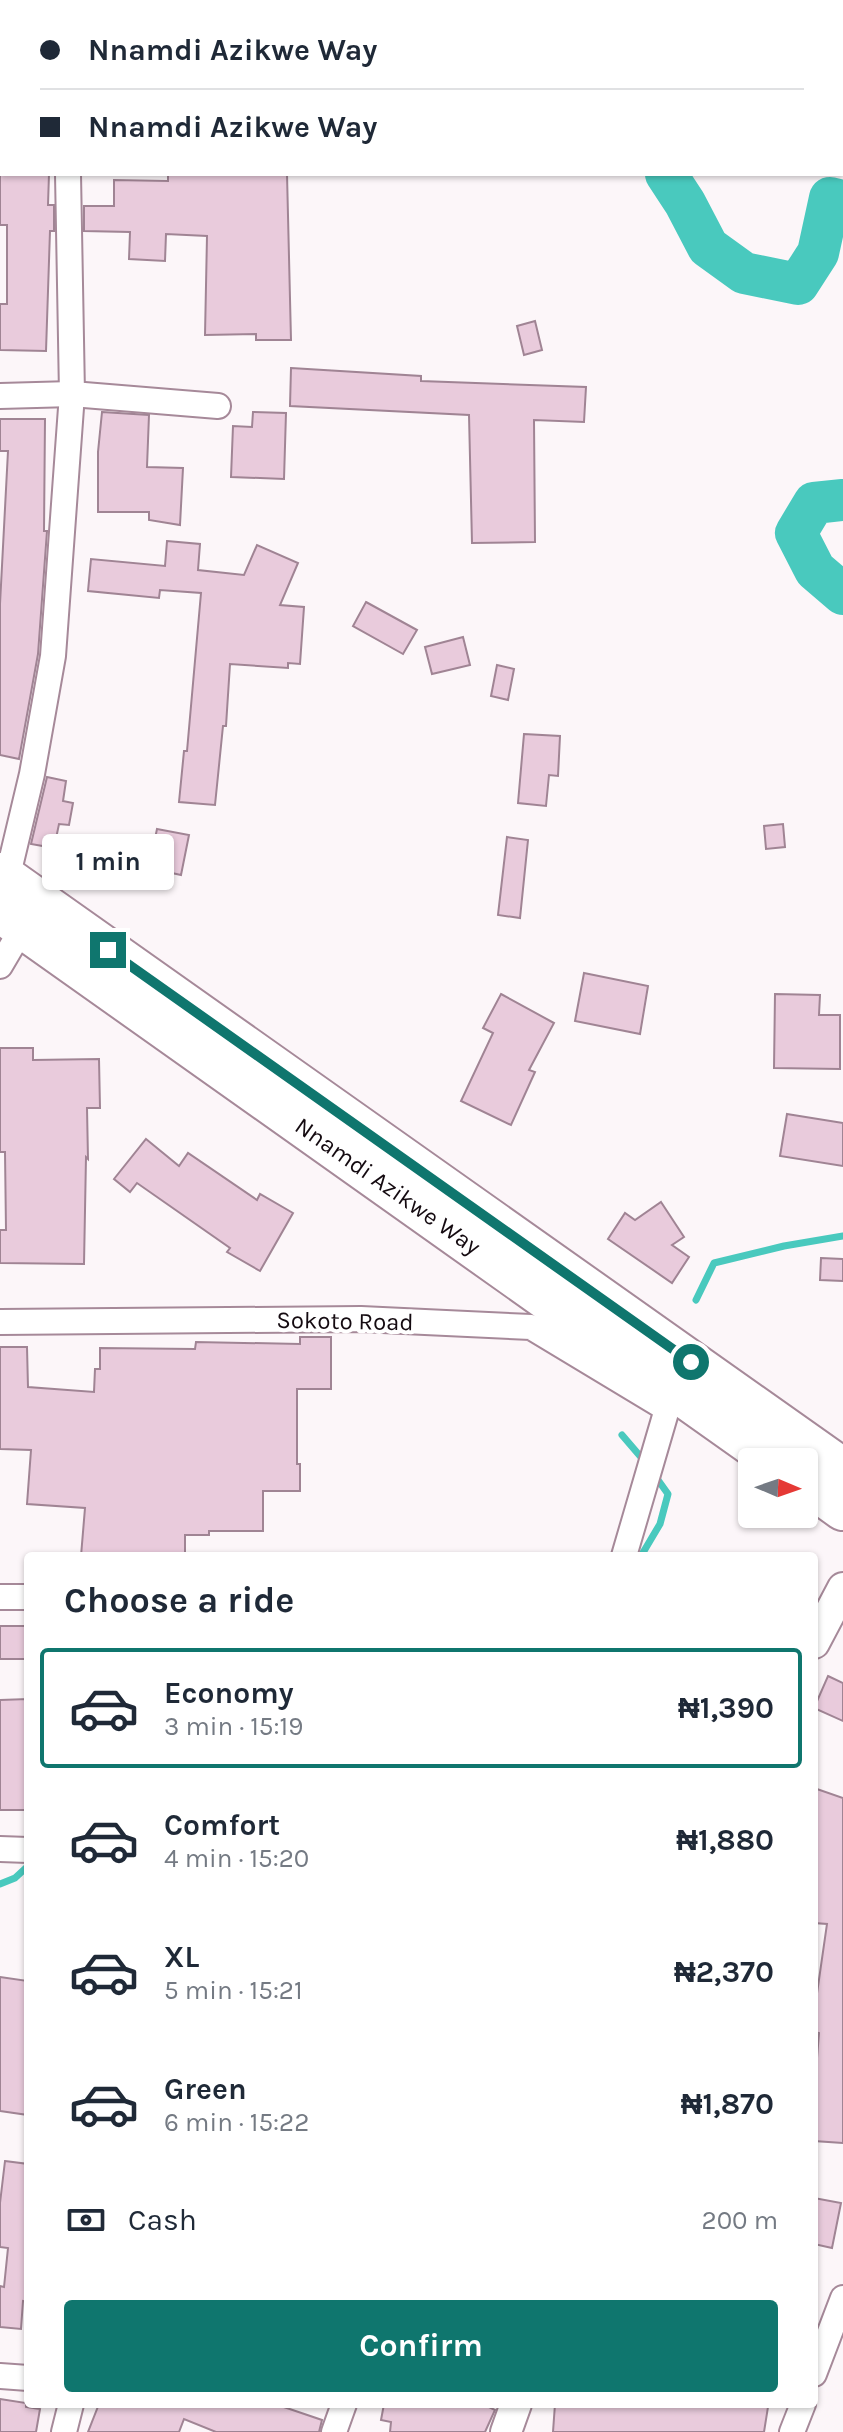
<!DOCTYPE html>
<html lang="en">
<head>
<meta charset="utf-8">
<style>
  :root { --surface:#fff; --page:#f6f6f7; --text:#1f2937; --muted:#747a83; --line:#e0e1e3; --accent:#0f766e }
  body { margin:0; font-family:Karla,sans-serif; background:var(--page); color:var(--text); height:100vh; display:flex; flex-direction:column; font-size:30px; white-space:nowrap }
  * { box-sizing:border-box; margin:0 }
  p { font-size:26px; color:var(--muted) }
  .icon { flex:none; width:44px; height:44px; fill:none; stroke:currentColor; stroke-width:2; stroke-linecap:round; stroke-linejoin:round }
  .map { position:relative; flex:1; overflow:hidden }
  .side { position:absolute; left:24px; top:1552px; width:794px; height:856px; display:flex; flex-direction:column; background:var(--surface); border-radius:8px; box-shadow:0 2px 6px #0004 }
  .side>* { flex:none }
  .hud { position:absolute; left:0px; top:0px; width:844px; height:176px; box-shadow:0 2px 6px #0004; display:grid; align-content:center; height:176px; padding:0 40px; background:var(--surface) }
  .needle { width:52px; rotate:92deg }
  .buttons { position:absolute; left:738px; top:1448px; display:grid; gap:16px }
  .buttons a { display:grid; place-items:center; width:80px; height:80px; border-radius:8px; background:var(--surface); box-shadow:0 2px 6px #0004; font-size:40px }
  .end { position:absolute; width:36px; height:36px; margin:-18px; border:10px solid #0f766e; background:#fff; box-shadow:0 0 0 4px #fff }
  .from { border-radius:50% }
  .bubble { position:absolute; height:56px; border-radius:8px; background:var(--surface); box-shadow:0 2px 6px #0004; font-size:26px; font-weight:700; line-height:56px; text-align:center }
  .hud b { display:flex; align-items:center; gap:28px; height:76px; font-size:30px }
  .hud b+b { border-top:2px solid var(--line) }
  .hud i { width:20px; height:20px; background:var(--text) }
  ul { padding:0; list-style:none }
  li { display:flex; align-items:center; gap:24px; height:120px; margin:0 16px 12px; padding:0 24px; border:4px solid transparent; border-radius:8px }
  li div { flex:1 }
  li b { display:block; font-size:30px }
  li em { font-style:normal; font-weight:700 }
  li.active { border-color:var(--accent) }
  li>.icon { width:72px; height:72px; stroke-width:1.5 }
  h2 { padding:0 40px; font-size:36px; line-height:96px }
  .pay { display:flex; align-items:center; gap:20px; height:88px; padding:0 40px; font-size:30px }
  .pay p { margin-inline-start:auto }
  .primary-button { display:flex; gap:16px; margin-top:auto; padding:16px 40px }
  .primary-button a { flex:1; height:92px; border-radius:8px; background:var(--accent); color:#fff; font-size:32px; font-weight:700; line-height:92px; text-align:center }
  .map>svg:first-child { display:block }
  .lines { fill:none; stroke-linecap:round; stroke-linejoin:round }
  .stream { stroke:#49c9be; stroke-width:7 }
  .river { stroke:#49c9be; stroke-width:42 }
  .building { fill:#e9cbdc; stroke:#a08494; stroke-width:2 }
  .minor-casing { stroke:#a68999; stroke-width:28 }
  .tertiary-casing { stroke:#a68999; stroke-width:34 }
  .trunk-casing { stroke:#a68999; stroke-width:46 }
  .minor { stroke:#fff; stroke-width:24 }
  .tertiary { stroke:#fff; stroke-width:30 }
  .trunk { stroke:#fff; stroke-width:42 }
  .route { stroke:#0f766e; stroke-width:10 }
  .labels { text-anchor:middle; stroke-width:8; stroke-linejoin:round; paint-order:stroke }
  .street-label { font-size:24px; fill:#140a10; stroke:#fff }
</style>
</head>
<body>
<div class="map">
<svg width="843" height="2432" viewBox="0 0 843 2432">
  <rect width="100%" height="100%" fill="#fcf6f9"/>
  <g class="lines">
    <!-- stream -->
    <g class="stream">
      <polyline points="696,1300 714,1263 784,1246 843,1236"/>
      <polyline points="622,1435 646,1463"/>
      <polyline points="641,1556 660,1524 668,1494 653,1473"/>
      <polyline points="0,1884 15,1878 28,1866"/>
    </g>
    <!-- river -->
    <g class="river">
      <polyline points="600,0 600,2"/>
      <polyline points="666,174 685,203 708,247 744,273 798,284 818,253 830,198 843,201"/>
      <polyline points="843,500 814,503 796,533 815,570 843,594"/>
    </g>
  </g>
  <!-- building -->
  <g class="building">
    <polygon points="0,174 49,174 48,205 54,205 54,231 50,231 46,351 0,350 0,304 7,304 7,225 0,225"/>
    <polygon points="168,174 287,174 291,340 256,340 256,334 205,335 207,236 166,234 165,261 129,259 130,232 84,231 84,206 114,206 114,180 168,181"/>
    <polygon points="535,321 542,350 524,355 517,326"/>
    <polygon points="291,368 421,376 421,381 586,387 584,422 534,420 535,542 472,543 469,415 290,406"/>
    <polygon points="102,412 149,415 147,467 183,468 180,525 149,520 149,512 98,512 98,452"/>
    <polygon points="253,412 286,413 284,479 231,477 233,426 252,427"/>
    <polygon points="0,419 45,419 44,531 47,531 38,654 19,759 0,755 0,604 8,451 0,451"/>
    <polygon points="167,541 200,544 198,570 244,575 257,545 298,563 280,605 304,607 300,664 288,663 288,668 230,664 226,726 223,726 215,805 179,802 184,751 187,751 201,593 160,590 159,598 88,591 91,559 165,566"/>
    <polygon points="366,602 417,630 403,654 353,626"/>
    <polygon points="463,637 470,665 432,674 425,647"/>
    <polygon points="497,665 514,669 508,700 491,696"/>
    <polygon points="524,734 560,736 558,776 549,775 546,806 518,803"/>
    <polygon points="47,777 66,781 63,801 73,803 69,825 59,824 54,848 31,844"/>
    <polygon points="783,824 785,847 766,849 764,826"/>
    <polygon points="157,829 189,835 181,875 149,868"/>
    <polygon points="507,837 528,840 520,918 498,915"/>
    <polygon points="584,973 648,986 640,1034 575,1021"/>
    <polygon points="501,994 554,1023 529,1070 535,1072 511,1125 461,1101 493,1033 483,1028"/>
    <polygon points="775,994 820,995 819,1015 840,1015 840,1069 774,1068"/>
    <polygon points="0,1048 33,1048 33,1060 99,1059 100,1108 87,1108 88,1159 86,1157 84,1264 0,1263 0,1230 6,1230 5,1152 0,1152"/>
    <polygon points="787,1114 843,1123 843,1166 780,1156"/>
    <polygon points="146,1139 179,1166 188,1153 257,1200 260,1194 293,1213 260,1271 227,1252 230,1248 137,1183 130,1192 114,1179"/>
    <polygon points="661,1202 684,1237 672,1245 689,1257 672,1283 608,1239 625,1213 635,1220"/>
    <polygon points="821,1258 843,1259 843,1281 820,1280"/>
    <polygon points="300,1337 331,1337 331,1389 297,1389 297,1464 300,1464 300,1491 263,1491 263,1531 209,1531 209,1535 185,1535 185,1556 81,1556 85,1508 27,1504 31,1450 0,1449 0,1347 27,1347 28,1387 94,1392 95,1369 100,1369 100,1348 195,1349 196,1342 300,1344"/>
    <polygon points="0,1626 26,1626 25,1659 0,1659"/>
    <polygon points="828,1676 843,1683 843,1721 814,1708"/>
    <polygon points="28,1699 28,1810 0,1810 0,1700"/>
    <polygon points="814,1788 843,1798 843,2143 814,2141 814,2095 819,2033 814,2032 814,2014 827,1924 814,1923"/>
    <polygon points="0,1977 28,1981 28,2115 0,2111"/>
    <polygon points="5,2161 28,2164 28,2302 23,2301 21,2329 0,2327 0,2286 4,2287 8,2248 0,2247 0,2203"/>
    <polygon points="814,2198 841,2203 832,2248 814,2244"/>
    <polygon points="0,2399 26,2403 26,2407 40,2409 36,2432 0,2432"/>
    <polygon points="99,2404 275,2404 322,2420 319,2432 216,2432 184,2419 179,2432 88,2432"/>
    <polygon points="384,2404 483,2404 495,2410 485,2432 390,2432 391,2422 381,2420"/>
    <polygon points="555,2404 740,2404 768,2407 764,2432 553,2432"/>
  </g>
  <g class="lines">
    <!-- minor casing -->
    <g class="minor-casing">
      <g id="minor">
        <polyline points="71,2 71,0"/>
        <polyline points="411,2 411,0"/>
        <polyline points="755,2 762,0"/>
        <polyline points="0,101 2,101"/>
        <polyline points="0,396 72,394 218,406"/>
        <polyline points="7,879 32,774 53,656 72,394 68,174"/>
        <polyline points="0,966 23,927"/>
        <polyline points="0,1322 361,1319 531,1327 667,1409 624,1556"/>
        <polyline points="0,1597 28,1597"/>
        <polyline points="0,1849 28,1850"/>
        <polyline points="814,2374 843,2298"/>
        <polyline points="0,2376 28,2378"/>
        <polyline points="64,2432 71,2404"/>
        <polyline points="334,2432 344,2404"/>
        <polyline points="792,2432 803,2404"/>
      </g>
    </g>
    <!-- tertiary casing -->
    <g class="tertiary-casing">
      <g id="tertiary">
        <polyline points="814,1643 843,1588"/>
        <polyline points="506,2432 516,2404"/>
      </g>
    </g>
    <!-- trunk casing -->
    <g class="trunk-casing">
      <g id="trunk">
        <polyline points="0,874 843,1470"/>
        <polyline points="0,911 777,1462"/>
        <polyline points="804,1481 843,1509"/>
      </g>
    </g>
    <!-- minor -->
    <use href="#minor" class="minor"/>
    <!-- tertiary -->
    <use href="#tertiary" class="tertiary"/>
    <!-- trunk -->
    <use href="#trunk" class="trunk"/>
  </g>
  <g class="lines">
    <!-- route -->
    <polyline class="route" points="108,950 691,1362"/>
  </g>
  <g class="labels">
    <!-- street labels -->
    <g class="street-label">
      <text transform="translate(388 1186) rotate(35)" y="8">Nnamdi Azikwe Way</text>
      <text transform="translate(345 1321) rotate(1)" y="8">Sokoto Road</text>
    </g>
  </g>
</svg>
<div class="buttons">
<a><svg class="needle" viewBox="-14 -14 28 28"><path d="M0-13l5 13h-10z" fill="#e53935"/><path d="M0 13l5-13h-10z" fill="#747a83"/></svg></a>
</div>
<i class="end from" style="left:691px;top:1362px"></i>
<i class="end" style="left:108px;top:950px"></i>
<div class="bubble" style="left:42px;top:834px;width:132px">1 min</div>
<div class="hud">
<b><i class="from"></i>Nnamdi Azikwe Way</b>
<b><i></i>Nnamdi Azikwe Way</b>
</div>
<section class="side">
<h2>Choose a ride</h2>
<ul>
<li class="active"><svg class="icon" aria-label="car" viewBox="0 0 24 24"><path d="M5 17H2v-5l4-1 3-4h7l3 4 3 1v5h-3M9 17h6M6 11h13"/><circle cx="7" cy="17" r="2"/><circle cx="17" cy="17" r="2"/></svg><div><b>Economy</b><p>3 min · 15:19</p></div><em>₦1,390</em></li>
<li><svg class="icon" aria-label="car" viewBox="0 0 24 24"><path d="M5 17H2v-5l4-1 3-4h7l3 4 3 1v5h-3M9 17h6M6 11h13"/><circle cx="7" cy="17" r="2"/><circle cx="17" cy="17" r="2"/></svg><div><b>Comfort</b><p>4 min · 15:20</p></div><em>₦1,880</em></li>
<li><svg class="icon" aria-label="car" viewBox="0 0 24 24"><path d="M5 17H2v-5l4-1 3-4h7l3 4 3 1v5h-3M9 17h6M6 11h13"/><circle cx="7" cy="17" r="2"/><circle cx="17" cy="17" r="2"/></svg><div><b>XL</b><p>5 min · 15:21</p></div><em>₦2,370</em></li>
<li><svg class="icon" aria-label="car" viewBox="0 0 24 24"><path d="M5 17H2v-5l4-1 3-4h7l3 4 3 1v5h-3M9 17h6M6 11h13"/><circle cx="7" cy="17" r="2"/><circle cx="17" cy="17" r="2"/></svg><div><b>Green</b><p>6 min · 15:22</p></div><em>₦1,870</em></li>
</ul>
<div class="pay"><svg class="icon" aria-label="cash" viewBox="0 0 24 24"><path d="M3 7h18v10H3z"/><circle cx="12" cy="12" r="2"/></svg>Cash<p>200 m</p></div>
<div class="primary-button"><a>Confirm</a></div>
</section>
</div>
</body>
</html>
